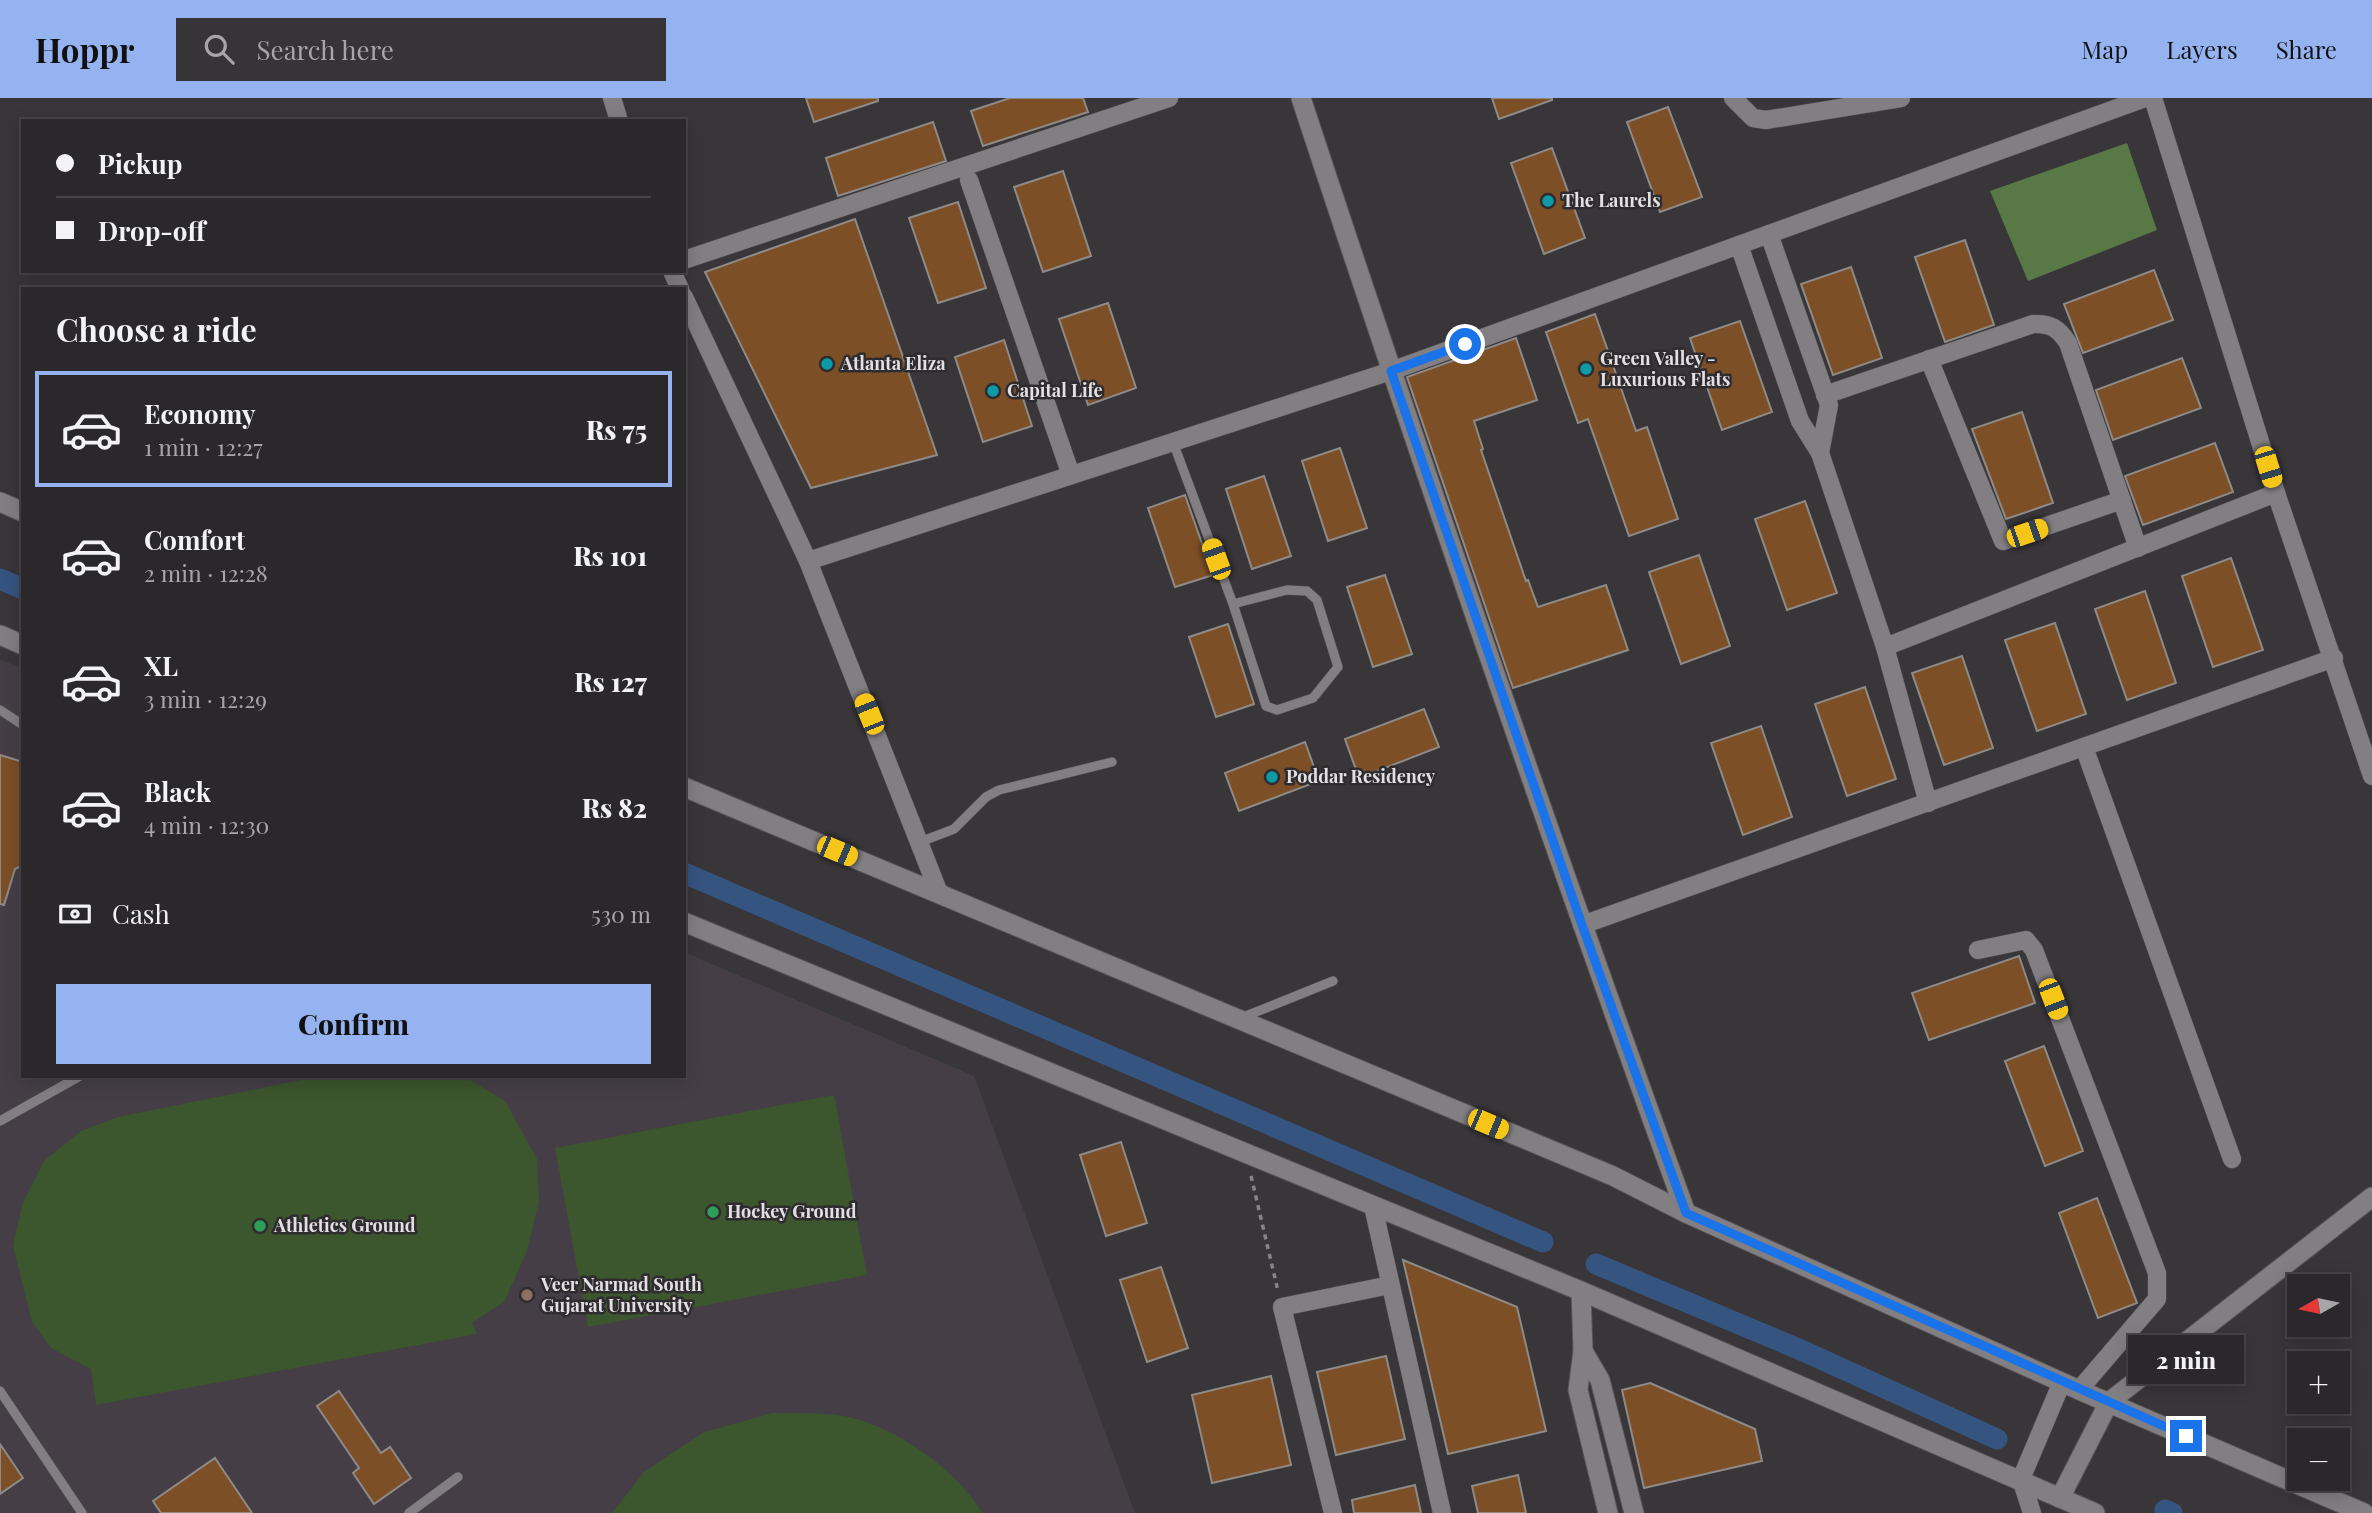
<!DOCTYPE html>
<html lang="en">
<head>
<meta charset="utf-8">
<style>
  :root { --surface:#2b282c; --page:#373438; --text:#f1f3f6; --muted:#a6a6a9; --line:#474448; --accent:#95b2f1 }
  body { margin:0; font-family:"Playfair Display",serif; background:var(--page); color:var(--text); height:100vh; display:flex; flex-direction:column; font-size:26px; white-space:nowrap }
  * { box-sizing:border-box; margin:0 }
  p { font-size:23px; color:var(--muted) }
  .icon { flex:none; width:38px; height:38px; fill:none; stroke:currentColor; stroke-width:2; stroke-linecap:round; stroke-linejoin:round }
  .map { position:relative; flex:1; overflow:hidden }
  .details { position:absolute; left:21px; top:189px; width:665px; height:791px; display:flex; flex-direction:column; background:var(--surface); border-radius:0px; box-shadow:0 4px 18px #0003,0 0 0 2px var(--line) }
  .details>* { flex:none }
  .top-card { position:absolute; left:21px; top:21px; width:665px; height:154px; border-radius:0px; box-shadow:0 4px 18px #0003,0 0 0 2px var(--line); display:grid; align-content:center; height:154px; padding:0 35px; background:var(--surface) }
  .needle { width:46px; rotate:261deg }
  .controls { position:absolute; left:2287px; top:1176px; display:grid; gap:14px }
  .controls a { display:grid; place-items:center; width:63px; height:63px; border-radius:0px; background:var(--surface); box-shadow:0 4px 18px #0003,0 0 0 2px var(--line); font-size:35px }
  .end { position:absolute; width:32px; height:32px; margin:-16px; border:9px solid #1a73e8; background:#fff; box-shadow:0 0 0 4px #fff }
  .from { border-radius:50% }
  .bubble { position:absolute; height:49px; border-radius:0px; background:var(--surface); box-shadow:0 4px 18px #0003,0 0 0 2px var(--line); font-size:23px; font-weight:800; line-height:49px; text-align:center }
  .car { position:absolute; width:21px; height:42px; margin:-21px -10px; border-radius:9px; box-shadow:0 0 5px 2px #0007; background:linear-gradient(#f5c518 24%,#345 0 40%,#f5c518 0 76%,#345 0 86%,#f5c518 0) }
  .top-card b { display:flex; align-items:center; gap:24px; height:66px; font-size:26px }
  .top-card b+b { border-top:2px solid var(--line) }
  .top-card i { width:18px; height:18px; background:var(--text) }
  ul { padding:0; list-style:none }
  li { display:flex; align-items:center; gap:21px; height:116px; margin:0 14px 10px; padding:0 21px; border:4px solid transparent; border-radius:0px }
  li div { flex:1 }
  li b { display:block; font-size:26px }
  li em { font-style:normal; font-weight:800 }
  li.current { border-color:var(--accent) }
  li>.icon { width:63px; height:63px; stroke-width:1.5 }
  h2 { padding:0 35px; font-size:32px; line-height:84px }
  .pay { display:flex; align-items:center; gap:18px; height:77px; padding:0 35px; font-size:26px }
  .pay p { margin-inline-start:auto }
  .action { display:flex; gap:14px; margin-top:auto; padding:14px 35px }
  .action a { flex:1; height:80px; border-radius:0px; background:var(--accent); color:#111; font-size:28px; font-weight:800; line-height:80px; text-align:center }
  header { display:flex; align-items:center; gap:42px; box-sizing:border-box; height:98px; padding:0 35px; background:var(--accent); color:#111 }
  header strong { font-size:33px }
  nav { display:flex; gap:38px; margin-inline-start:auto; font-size:24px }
  .search { width:490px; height:63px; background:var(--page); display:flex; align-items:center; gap:18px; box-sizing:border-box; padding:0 24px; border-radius:0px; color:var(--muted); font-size:26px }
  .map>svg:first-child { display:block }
  .built { fill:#453e47 }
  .green { fill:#3c562d }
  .forest { fill:#587846 }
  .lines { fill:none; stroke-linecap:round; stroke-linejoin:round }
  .canal { stroke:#355480; stroke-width:21 }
  .building { fill:#7c4f26; stroke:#8e8a87; stroke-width:2 }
  .service-casing { stroke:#565457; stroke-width:10 }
  .minor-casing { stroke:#565457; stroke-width:19 }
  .tertiary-casing { stroke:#565457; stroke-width:21 }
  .path { stroke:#878487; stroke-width:3.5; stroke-dasharray:5 5; stroke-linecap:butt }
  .service { stroke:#827f83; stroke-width:9 }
  .minor { stroke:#827f83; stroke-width:18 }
  .tertiary { stroke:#827f83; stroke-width:19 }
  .route { stroke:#1a73e8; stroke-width:9 }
  .culture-dot { fill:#0f9aa8; stroke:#2e2c2f; stroke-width:2.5 }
  .leisure-dot { fill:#2e9e5b; stroke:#2e2c2f; stroke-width:2.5 }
  .education-dot { fill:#8d6e63; stroke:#2e2c2f; stroke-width:2.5 }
  .labels { text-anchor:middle; stroke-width:5; stroke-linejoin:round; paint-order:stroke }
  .poi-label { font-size:18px; font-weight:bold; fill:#e2e0e2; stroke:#2e2c2f; text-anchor:start }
</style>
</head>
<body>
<header>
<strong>Hoppr</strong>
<div class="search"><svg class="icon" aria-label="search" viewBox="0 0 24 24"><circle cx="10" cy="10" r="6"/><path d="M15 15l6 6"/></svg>Search here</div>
<nav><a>Map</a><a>Layers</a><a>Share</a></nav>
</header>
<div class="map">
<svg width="2372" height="1415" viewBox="0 0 2372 1415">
  <rect width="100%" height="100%" fill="#39363a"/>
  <!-- built -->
  <polygon class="built" points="0,561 23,571 23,978 684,978 684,854 974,978 1135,1415 0,1415"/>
  <!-- green -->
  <g class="green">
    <polygon points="321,978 464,978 505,1003 537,1061 539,1104 527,1153 504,1204 472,1225 477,1236 96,1307 91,1271 51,1250 32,1224 13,1148 23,1104 44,1063 81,1033 118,1019"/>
    <polygon points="834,997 867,1177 588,1229 555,1050"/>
    <path d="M773,1315C796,1316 821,1314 844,1318C896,1328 955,1371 983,1415H612L644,1374L704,1334Z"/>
  </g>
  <!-- forest -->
  <polygon class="forest" points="2127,45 2157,132 2028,183 1990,93"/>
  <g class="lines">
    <!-- canal -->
    <g class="canal">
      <polyline points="0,481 23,491"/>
      <polyline points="684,775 1543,1144"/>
      <polyline points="1596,1166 1801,1252 1997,1341"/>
      <polyline points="2165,1412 2172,1415"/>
    </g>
  </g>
  <!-- building -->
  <g class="building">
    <polygon points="806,0 878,0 878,3 814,24"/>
    <polygon points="1010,0 1083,0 1088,14 983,48 971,13"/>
    <polygon points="1492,0 1552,0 1552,2 1499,21"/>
    <polygon points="1668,9 1702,99 1660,114 1627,24"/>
    <polygon points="933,24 946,63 838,98 826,60"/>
    <polygon points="1552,50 1585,140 1544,156 1511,65"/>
    <polygon points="1063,73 1091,158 1043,174 1014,89"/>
    <polygon points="958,104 986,190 938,205 909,120"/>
    <polygon points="855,121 937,357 811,390 705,174"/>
    <polygon points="1965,142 1994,227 1945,244 1915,159"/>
    <polygon points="1851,169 1882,260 1833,277 1801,186"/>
    <polygon points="2154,172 2173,222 2083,255 2064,206"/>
    <polygon points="1108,205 1136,290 1088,307 1059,221"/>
    <polygon points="1595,216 1636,333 1647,329 1678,421 1629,438 1588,321 1578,325 1546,234"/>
    <polygon points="1740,223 1772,314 1722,332 1690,240"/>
    <polygon points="1516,240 1537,302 1474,323 1483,351 1481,352 1526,483 1528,482 1538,509 1606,487 1628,552 1513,590 1407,279"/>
    <polygon points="1004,242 1032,328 983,344 955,259"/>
    <polygon points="2182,260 2201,310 2113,342 2096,292"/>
    <polygon points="2022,314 2053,405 2006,421 1972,331"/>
    <polygon points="2215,345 2233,394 2143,427 2125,378"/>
    <polygon points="1340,350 1367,430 1328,443 1302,363"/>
    <polygon points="1264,378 1291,458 1252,471 1226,391"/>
    <polygon points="1185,397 1213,477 1175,489 1148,410"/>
    <polygon points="1805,403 1837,495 1787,512 1755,421"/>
    <polygon points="1699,457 1730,548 1681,566 1649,474"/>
    <polygon points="2231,460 2263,552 2213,569 2182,478"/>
    <polygon points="1385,477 1412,556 1373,569 1347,489"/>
    <polygon points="2145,493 2176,585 2127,602 2095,511"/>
    <polygon points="2055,525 2086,616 2037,633 2005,542"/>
    <polygon points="1228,526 1254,606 1216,619 1189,539"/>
    <polygon points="1962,558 1993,650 1944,667 1912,575"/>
    <polygon points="1865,589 1896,681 1847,698 1815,606"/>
    <polygon points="1424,611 1439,649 1359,680 1345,641"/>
    <polygon points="1761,628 1792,719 1743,737 1711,645"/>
    <polygon points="1305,644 1319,683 1239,713 1225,675"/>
    <polygon points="0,657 23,664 23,767 15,771 4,807 0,806"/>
    <polygon points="2019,858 2035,905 1929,942 1912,895"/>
    <polygon points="2044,948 2083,1053 2045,1068 2005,963"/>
    <polygon points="1121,1044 1147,1125 1106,1138 1080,1057"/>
    <polygon points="2097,1100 2137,1205 2098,1220 2059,1115"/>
    <polygon points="1403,1162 1517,1209 1546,1333 1448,1356"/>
    <polygon points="1161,1169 1188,1250 1147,1264 1120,1182"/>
    <polygon points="1386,1258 1405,1341 1336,1357 1317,1274"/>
    <polygon points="1271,1278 1291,1367 1212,1385 1192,1297"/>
    <polygon points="1650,1285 1755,1331 1762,1363 1644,1390 1622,1292"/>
    <polygon points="339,1293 381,1355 390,1349 411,1380 374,1406 353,1375 359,1370 317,1308"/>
    <polygon points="0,1346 23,1380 0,1396"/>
    <polygon points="215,1360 252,1415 161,1415 153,1403"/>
    <polygon points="1518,1377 1526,1415 1478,1415 1472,1388"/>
    <polygon points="1415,1387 1421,1415 1354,1415 1352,1402"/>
  </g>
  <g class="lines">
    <!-- service casing -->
    <g class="service-casing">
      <g id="service">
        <polyline points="1173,344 1233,506 1266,608 1277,612 1313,600 1338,569 1317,502 1307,493 1287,492 1233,506"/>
        <polyline points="0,612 23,627"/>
        <polyline points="920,744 954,731 986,699 999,692 1112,664"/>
        <polyline points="1241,920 1333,883"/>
        <polyline points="0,1023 80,978"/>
        <polyline points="0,1293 82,1415"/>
        <polyline points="409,1415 458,1379"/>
      </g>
    </g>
    <!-- minor casing -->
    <g class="minor-casing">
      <g id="minor">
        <polyline points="612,0 619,23"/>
        <polyline points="1733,0 1753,20 1766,22 1901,0"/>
        <polyline points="2153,0 2276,395 2372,678"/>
        <polyline points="969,82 1071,377"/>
        <polyline points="1769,136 1829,307 1820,355"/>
        <polyline points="1739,147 1800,323 1820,355 1885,549 2276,395"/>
        <polyline points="684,162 1169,0"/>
        <polyline points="672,173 680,191"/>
        <polyline points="684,199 808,463 939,795"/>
        <polyline points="1929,261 2003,443 2122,402"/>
        <path d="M1825,297L2033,226C2051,225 2059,231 2068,245L2138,450"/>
        <polyline points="808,463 1391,273 2145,0"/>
        <polyline points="1885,549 1928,705"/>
        <polyline points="2084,649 2232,1061"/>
        <polyline points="1582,827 2334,560"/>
        <polyline points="1978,852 2026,842 2034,852 2157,1175 2157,1201 2079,1292"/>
        <polyline points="1373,1108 1442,1415"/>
        <polyline points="1333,1415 1282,1209 1390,1187"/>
        <polyline points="2032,1415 2021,1381 2062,1284"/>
      </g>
    </g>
    <!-- tertiary casing -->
    <g class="tertiary-casing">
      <g id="tertiary">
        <path d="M1301,0C1424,374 1552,746 1686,1115"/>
        <polyline points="0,404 23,414"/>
        <polyline points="0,537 23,547"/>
        <polyline points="684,689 1613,1078 1686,1115 2079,1292 2364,1415"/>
        <polyline points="684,824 1581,1193 2095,1415"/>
        <polyline points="1581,1193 1583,1253 1578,1292 1608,1415"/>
        <polyline points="1583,1253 1600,1282 1634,1415"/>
        <polyline points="2060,1400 2109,1304 2372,1099"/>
      </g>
    </g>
    <!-- path -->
    <polyline class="path" points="1251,1078 1278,1193"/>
    <!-- service -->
    <use href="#service" class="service"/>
    <!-- minor -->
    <use href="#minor" class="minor"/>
    <!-- tertiary -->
    <use href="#tertiary" class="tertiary"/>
  </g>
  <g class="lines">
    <!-- route -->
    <polyline class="route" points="1465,246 1391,273 1582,827 1686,1115 2186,1338"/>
  </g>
  <!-- markers -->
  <g class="culture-dot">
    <circle cx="1548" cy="103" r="7"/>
    <circle cx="827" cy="266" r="7"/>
    <circle cx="1586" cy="271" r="7"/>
    <circle cx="993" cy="293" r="7"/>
    <circle cx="1272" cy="679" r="7"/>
  </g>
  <g class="leisure-dot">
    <circle cx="713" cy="1114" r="7"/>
    <circle cx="260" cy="1128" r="7"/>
  </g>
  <circle class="education-dot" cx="527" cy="1197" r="7"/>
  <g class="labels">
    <!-- poi labels -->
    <g class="poi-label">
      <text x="1562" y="109">The Laurels</text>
      <text x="1600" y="267">Green Valley -<tspan x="1600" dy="21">Luxurious Flats</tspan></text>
      <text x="841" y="272">Atlanta Eliza</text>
      <text x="1007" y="299">Capital Life</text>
      <text x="1286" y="685">Poddar Residency</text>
      <text x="727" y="1120">Hockey Ground</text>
      <text x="274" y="1134">Athletics Ground</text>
      <text x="541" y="1193">Veer Narmad South<tspan x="541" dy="21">Gujarat University</tspan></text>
    </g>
  </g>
</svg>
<div class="controls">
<a><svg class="needle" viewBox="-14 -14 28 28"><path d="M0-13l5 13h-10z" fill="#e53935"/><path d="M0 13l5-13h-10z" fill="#a6a6a9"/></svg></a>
<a>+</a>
<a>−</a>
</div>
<i class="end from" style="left:1465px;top:246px"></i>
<i class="end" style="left:2186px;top:1338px"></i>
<div class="bubble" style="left:2128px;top:1237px;width:116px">2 min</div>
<i class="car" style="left:2268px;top:369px;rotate:163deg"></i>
<i class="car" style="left:2027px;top:435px;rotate:71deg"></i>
<i class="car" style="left:1216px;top:461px;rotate:340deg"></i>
<i class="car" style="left:869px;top:616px;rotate:338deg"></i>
<i class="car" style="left:837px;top:753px;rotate:113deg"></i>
<i class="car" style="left:2053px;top:901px;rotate:159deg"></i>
<i class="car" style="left:1488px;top:1026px;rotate:113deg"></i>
<div class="top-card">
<b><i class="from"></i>Pickup</b>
<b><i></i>Drop-off</b>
</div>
<section class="details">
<h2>Choose a ride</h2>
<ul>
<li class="current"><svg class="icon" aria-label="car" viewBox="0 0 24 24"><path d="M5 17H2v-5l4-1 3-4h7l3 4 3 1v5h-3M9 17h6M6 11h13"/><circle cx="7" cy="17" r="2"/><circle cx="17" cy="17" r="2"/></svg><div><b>Economy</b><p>1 min · 12:27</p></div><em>Rs 75</em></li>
<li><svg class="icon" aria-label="car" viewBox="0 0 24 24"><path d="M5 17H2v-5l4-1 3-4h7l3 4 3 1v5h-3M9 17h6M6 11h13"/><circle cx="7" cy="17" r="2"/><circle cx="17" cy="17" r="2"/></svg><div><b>Comfort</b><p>2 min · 12:28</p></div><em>Rs 101</em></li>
<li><svg class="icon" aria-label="car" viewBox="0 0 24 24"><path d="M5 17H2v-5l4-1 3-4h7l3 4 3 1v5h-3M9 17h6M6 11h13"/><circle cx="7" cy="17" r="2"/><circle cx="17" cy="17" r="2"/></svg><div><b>XL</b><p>3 min · 12:29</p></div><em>Rs 127</em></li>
<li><svg class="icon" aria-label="car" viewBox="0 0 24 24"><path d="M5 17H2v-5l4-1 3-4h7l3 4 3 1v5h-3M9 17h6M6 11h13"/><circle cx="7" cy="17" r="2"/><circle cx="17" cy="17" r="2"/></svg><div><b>Black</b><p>4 min · 12:30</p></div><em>Rs 82</em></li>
</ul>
<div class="pay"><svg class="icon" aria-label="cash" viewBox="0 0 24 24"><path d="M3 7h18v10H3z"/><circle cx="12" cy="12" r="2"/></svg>Cash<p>530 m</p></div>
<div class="action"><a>Confirm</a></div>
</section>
</div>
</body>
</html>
